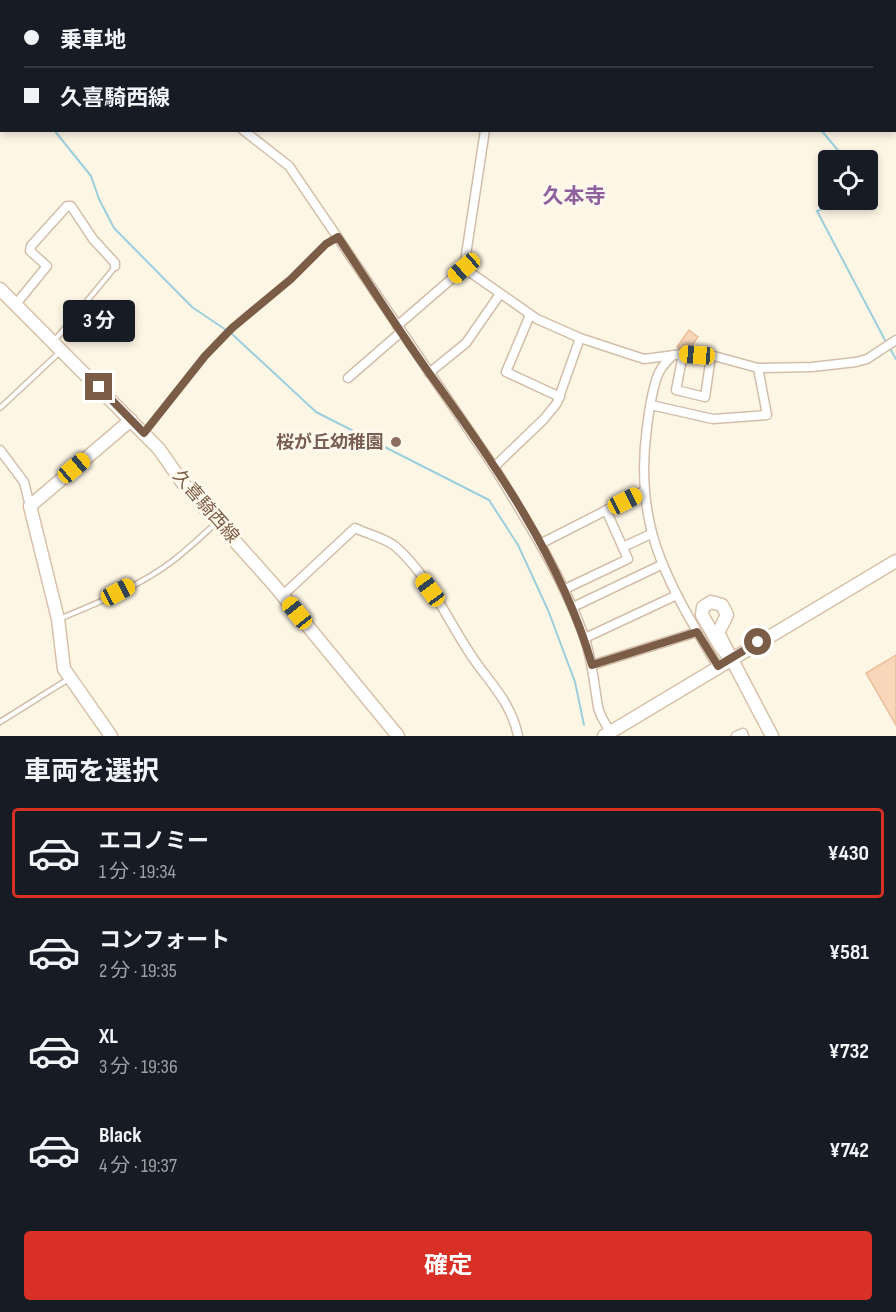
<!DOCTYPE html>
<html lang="ja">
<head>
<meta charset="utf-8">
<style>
  :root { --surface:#171b24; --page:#242831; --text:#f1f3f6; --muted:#9ea1a6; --line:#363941; --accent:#d93025 }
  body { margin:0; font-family:"Sofia Sans Condensed","Noto Sans JP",sans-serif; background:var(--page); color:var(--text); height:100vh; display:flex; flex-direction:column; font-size:22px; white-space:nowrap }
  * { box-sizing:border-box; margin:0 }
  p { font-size:20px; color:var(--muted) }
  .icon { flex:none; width:33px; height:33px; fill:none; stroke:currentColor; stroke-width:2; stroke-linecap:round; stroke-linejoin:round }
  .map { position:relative; height:736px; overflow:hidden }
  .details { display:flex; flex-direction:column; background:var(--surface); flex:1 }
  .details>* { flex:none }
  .hud { position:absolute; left:0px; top:0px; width:897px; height:132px; box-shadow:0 3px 9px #0003; display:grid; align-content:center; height:132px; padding:0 24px; background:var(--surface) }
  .buttons { position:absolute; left:818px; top:150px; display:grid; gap:12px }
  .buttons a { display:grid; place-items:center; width:60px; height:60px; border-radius:6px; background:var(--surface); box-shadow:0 3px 9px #0003; font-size:30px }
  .end { position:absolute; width:27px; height:27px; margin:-14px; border:8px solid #7b5d47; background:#fff; box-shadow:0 0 0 3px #fff }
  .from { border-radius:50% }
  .bubble { position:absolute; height:42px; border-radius:6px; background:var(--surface); box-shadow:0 3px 9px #0003; font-size:20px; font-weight:700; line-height:42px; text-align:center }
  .car { position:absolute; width:18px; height:36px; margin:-18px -9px; border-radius:8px; box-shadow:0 0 4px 2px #0007; background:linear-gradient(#f5c518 24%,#345 0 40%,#f5c518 0 76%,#345 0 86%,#f5c518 0) }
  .hud b { display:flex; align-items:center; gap:21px; height:57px; font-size:22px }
  .hud b+b { border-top:2px solid var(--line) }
  .hud i { width:15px; height:15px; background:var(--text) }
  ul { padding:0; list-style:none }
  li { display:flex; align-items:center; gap:18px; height:90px; margin:0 12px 9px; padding:0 12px; border:3px solid transparent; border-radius:6px }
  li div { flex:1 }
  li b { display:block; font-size:22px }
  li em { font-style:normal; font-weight:700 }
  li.selected { border-color:var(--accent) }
  li>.icon { width:54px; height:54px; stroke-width:1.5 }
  h2 { padding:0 24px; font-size:27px; line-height:72px }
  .cta { display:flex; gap:12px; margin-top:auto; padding:12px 24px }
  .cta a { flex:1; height:69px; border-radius:6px; background:var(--accent); color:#fff; font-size:24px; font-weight:700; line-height:69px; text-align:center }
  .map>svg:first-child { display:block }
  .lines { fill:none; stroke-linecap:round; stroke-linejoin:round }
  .stream { stroke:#9ccfdd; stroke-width:2 }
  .building { fill:#f7d6ba; stroke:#ebbd98; stroke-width:1.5 }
  .lane-casing { stroke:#d2bea9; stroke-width:7 }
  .street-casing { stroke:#d2bea9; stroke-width:11 }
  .secondary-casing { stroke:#d8c1a9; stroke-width:15 }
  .lane { stroke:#fff; stroke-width:4 }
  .street { stroke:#fff; stroke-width:8 }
  .secondary { stroke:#fff; stroke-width:12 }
  .route { stroke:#7b5d47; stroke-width:8 }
  .education-dot { fill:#8d6e63; stroke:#fff9ed; stroke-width:2 }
  .labels { text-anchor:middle; stroke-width:6; stroke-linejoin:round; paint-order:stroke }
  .education-label { font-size:18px; font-weight:bold; fill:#785e54; stroke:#fff9ed; text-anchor:end }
  .street-label { font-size:18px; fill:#7b5d47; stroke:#fff9ed }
  .quarter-label { font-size:21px; font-weight:bold; fill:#8e629e; stroke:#fff9ed }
</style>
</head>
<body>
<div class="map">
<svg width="896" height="736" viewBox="0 0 896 736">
  <rect width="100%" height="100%" fill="#fef6e5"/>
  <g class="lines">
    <!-- stream -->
    <g class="stream">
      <polyline points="802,0 803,2"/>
      <polyline points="0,67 2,69"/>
      <polyline points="54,130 91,176 99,199 114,228 192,307 226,330"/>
      <polyline points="821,130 846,160"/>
      <polyline points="867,192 871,190"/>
      <polyline points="847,200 817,211 886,342"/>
      <polyline points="232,334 316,412 489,500 518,545 548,610 575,682 584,725"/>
      <polyline points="889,347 896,359"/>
    </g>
  </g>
  <!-- building -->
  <g class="building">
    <polygon points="77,321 85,328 74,340 66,333"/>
    <polygon points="689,330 698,337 690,348 679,348 677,347"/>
    <polygon points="896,655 896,725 866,673"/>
  </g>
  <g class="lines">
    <!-- lane casing -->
    <g class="lane-casing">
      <g id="lane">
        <polyline points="55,340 115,267"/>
        <polyline points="0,408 61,351"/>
        <polyline points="144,432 205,356 232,329 291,279 326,244 336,238"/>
        <path d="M59,619C98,603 140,586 174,560C188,549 202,536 215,524"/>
        <polyline points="0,722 67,680"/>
      </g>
    </g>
    <!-- street casing -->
    <g class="street-casing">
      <g id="street">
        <polyline points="72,0 74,2"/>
        <polyline points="506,2 506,0"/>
        <path d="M243,130L289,166L494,467C527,521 562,576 584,636C592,659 594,683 598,707C600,717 608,727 612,736"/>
        <polyline points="464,268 537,319 580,338 644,359 683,354 714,356 758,368 812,367 856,362 867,359 896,340"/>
        <polyline points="16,304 47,266 30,251 31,246 67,206 71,206 93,239 115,263 115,266"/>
        <polyline points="530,315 506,372 560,397"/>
        <polyline points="397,326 464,268 485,130"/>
        <polyline points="683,354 676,390 705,397 711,356"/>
        <path d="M673,355C669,359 664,364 661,369C653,380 649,412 647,427C633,529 668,582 718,667"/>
        <polyline points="429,373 466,343 500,294"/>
        <polyline points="348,378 401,332"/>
        <polyline points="651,405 713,419 767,415 758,368"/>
        <polyline points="0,450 24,482 30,506"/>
        <polyline points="494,467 544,419 557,403 580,338"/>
        <polyline points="540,544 644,491"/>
        <polyline points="623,547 651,534"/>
        <polyline points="565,589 628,559 606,510"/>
        <path d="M283,595L355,528C367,534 386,538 396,547C431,578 449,624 475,661C493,686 512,705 518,736"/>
        <polyline points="573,607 661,565"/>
        <polyline points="585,638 677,595"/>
        <polyline points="592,665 697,632"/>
        <polyline points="736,736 743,733 744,736"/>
      </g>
    </g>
    <!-- secondary casing -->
    <g class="secondary-casing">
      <g id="secondary">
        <polyline points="0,289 159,449 182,482 274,585 398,736"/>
        <polyline points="731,659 720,646 702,615 703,607 711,602 722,605 727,615 718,633 772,736"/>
        <polyline points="111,736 64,669 58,619 30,506 131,420"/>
        <polyline points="604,736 896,561"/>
      </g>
    </g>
    <!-- lane -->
    <use href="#lane" class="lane"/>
    <!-- street -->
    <use href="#street" class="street"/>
    <!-- secondary -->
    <use href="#secondary" class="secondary"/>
  </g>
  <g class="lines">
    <!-- route -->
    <path class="route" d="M99,387L144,433L205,356L232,328L291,279L326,244L338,237C368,282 397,328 429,373C493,461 562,560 592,665L697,632L718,666L758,642"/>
  </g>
  <!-- markers -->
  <circle class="education-dot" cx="396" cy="442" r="6"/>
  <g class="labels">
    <!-- education labels -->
    <g class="education-label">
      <text x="384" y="448">桜が丘幼稚園</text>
    </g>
    <!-- street labels -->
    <g class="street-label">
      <text transform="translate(206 506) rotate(49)" y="6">久喜騎西線</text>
    </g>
    <!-- quarter labels -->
    <g class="quarter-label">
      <text x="574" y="203">久本寺</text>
    </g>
  </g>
</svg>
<div class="buttons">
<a><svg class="icon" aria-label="locate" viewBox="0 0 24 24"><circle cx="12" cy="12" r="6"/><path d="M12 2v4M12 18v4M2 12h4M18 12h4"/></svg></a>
</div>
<i class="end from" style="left:758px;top:642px"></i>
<i class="end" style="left:99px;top:387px"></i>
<div class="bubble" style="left:63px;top:300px;width:72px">3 分</div>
<i class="car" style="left:464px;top:268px;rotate:229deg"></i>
<i class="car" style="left:697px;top:355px;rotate:274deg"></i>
<i class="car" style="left:74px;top:468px;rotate:50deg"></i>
<i class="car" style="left:625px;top:501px;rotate:63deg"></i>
<i class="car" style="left:430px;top:590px;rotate:324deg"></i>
<i class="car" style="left:118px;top:592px;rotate:62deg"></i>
<i class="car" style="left:297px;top:613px;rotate:321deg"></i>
<div class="hud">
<b><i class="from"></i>乗車地</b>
<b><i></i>久喜騎西線</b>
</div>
</div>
<section class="details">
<h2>車両を選択</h2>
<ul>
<li class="selected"><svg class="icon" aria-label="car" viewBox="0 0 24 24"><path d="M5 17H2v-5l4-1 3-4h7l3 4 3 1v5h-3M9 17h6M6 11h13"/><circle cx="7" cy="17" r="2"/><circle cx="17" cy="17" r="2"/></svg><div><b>エコノミー</b><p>1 分 · 19:34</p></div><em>¥430</em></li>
<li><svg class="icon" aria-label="car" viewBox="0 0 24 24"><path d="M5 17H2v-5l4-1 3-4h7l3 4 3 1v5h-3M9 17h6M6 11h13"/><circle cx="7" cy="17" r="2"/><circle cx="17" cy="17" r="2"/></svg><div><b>コンフォート</b><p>2 分 · 19:35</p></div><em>¥581</em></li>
<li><svg class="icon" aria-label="car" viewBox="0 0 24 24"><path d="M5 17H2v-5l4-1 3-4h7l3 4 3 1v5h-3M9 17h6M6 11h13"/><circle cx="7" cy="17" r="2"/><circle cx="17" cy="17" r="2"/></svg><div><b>XL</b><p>3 分 · 19:36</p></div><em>¥732</em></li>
<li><svg class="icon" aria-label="car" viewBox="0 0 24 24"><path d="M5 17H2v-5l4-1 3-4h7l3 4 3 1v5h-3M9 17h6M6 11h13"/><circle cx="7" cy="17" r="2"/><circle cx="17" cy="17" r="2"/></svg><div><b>Black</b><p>4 分 · 19:37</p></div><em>¥742</em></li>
</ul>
<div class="cta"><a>確定</a></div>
</section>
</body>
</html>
